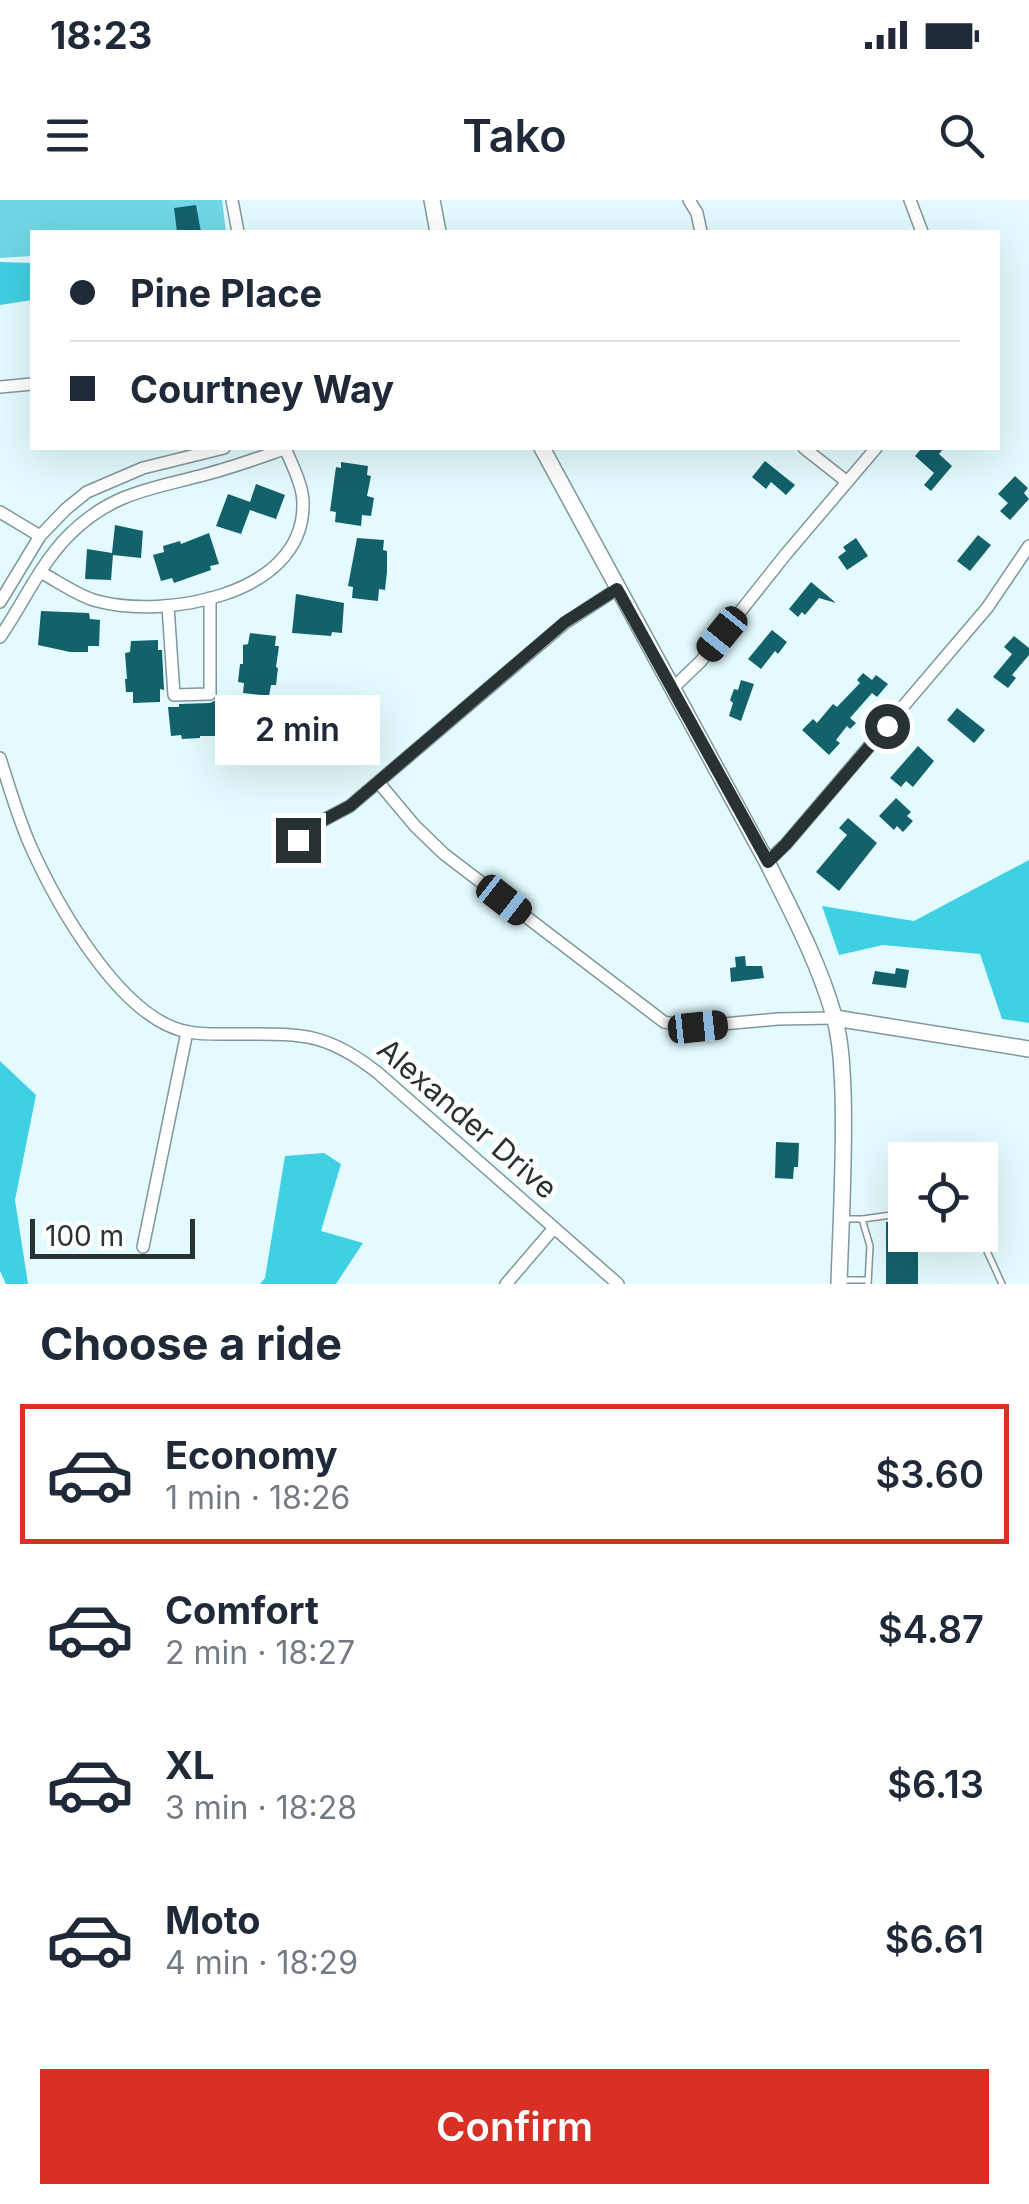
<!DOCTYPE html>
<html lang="en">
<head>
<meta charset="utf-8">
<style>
  :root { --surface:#fff; --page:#f6f6f7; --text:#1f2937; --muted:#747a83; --line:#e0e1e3; --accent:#d93025 }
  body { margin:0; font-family:Inter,sans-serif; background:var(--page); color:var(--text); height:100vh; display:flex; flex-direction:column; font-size:38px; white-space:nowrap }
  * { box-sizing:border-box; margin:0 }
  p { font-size:32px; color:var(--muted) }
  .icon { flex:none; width:55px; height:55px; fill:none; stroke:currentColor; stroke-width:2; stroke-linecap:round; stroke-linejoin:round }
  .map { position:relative; height:1084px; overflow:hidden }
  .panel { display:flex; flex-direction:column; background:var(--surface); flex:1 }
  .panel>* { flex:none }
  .hud { position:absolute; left:30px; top:30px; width:970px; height:220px; border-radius:0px; box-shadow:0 10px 40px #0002; display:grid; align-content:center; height:220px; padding:0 40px; background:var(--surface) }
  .fabs { position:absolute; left:888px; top:942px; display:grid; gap:20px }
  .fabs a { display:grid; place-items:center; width:110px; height:110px; border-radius:0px; background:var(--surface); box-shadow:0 10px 40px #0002; font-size:50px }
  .scale { position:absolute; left:30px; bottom:25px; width:165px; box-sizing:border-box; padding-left:10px; border:5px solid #293233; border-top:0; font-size:28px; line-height:35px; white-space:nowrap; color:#293233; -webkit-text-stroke:8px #fff; paint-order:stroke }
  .end { position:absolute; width:45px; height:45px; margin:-22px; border:12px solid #293233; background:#fff; box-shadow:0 0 0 5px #fff }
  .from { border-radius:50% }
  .bubble { position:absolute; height:70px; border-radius:0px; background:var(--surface); box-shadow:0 10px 40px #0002; font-size:32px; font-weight:600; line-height:70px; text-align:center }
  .car { position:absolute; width:30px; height:60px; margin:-30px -15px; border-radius:12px; box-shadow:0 0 8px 2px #0007; background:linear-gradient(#222 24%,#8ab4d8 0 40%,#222 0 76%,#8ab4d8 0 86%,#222 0) }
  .hud b { display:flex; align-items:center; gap:35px; height:95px; font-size:38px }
  .hud b+b { border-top:2px solid var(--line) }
  .hud i { width:25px; height:25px; background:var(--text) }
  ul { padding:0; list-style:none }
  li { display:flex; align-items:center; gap:30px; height:140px; margin:0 20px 15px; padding:0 20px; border:5px solid transparent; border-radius:0px }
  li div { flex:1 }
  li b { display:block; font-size:38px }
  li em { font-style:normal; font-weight:600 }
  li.on { border-color:var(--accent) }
  li>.icon { width:90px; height:90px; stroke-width:1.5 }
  h2 { padding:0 40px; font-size:45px; line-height:120px }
  .cta { display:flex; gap:20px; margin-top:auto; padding:20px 40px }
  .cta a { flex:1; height:115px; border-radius:0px; background:var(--accent); color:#fff; font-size:40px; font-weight:600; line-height:115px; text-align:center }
  .status { display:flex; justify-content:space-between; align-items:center; height:70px; padding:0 50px; background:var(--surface); direction:ltr }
  .status svg { height:28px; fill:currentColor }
  header { display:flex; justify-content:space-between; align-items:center; height:130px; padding:0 40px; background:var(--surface); font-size:45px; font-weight:600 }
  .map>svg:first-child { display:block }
  .green { fill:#71d6e5 }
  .forest { fill:#40d0e3 }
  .building { fill:#13616b }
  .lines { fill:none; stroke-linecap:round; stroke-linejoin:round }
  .lane-casing { stroke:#82979b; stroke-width:8 }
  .street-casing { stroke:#82979b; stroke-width:14 }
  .secondary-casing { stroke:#82979b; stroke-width:18 }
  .lane { stroke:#fff; stroke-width:5 }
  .street { stroke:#fff; stroke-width:11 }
  .secondary { stroke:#fff; stroke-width:15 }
  .route { stroke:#293233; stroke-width:12 }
  .labels { text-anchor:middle; stroke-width:10; stroke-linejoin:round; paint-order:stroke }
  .street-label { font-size:30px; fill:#293233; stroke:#fff }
</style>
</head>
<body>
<div class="status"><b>18:23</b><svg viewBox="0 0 49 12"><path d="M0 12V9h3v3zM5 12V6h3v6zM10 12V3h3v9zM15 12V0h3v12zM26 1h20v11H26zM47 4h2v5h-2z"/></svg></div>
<header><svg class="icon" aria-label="menu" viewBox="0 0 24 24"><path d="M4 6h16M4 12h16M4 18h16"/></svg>Tako<svg class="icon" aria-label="search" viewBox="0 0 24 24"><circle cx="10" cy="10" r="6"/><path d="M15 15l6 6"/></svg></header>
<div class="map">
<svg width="1029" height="1084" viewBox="0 0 1029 1084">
  <rect width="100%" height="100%" fill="#e3fbfe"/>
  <!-- green -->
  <polygon class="green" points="0,0 222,0 226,32 32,32 32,56 0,58"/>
  <!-- forest -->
  <g class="forest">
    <polygon points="0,62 32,63 32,100 0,105"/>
    <polygon points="1029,660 1029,823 1002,819 980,754 883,745 839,755 822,706 914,721"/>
    <polygon points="0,861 36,895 15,1000 28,1084 6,1084 0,1071"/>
    <polygon points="324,953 341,964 321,1031 363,1043 336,1084 260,1084 265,1078 285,956"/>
  </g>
  <!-- building -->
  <g class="building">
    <polygon points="196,5 201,32 177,32 174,8"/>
    <polygon points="922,248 944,248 939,254 952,266 931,291 924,285 934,273 915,256"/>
    <polygon points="765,261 795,285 786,295 771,282 766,289 752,277"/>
    <polygon points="341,262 368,266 367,275 371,276 367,296 374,298 371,316 362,315 361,326 335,322 336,312 330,311 336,267 341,268"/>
    <polygon points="1015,276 1028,288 1024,293 1029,299 1010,320 1000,311 1008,303 998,294"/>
    <polygon points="256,284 285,295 276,319 250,310 241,334 216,326 228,294 250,302"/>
    <polygon points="115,325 143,331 141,358 113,355 111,380 85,379 87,349 112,353"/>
    <polygon points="209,333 219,364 210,366 211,370 174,383 172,378 161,381 153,355 164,352 163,346 180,341 181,344"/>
    <polygon points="978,335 991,345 970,371 957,361"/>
    <polygon points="357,338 384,340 383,350 387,351 387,372 385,390 379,389 378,401 352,398 353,387 348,386"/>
    <polygon points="856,338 868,356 847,370 838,357 846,351 843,347"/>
    <polygon points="811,382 836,403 819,398 805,415 802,412 798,417 789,409"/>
    <polygon points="296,394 344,403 342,433 332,432 331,436 292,433"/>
    <polygon points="41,411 89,413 90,419 100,420 99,446 88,446 88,452 70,452 38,445"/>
    <polygon points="772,430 787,442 778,454 775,451 761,469 748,459"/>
    <polygon points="250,433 276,436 275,446 279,446 276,467 278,468 276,485 271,485 269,496 243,493 244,483 238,482 240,464 243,464 243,445 248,444"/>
    <polygon points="1014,436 1029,448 1029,455 1012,475 1016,478 1008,488 993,477 1012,454 1004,447"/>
    <polygon points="158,440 158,450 162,450 164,490 160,489 160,502 133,503 133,492 126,492 125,479 127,479 125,453 130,452 131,441"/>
    <polygon points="863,473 872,480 876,475 888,484 877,497 872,493 850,518 856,523 850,529 847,526 836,540 840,543 829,555 802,530 813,519 817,523 833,504 837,507 860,483 857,480"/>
    <polygon points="741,480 754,484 741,521 729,516 733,503 730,500 734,489 738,490"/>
    <polygon points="216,500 218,504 229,503 230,530 220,531 220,536 200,536 200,538 182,539 181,535 171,536 168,507 179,507 179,504 210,503"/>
    <polygon points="957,508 985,530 974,543 947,520"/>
    <polygon points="918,546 934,561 913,587 906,581 901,587 890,578"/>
    <polygon points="896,598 911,612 907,616 913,621 903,632 897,626 894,630 879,616"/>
    <polygon points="848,618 877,643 839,691 816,672 847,635 839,628"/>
    <polygon points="745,756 746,766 762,766 764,778 731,782 730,768 736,767 735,757"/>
    <polygon points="896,768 909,770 906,788 872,784 875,771 895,774"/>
    <polygon points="776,942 799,943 798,967 794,967 793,979 775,978"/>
    <polygon points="905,1020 905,1035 918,1035 918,1084 886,1084 886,1022"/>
  </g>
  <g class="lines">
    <!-- lane casing -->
    <g class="lane-casing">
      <g id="lane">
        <polyline points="847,1019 862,1019 870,1046 868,1084"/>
        <polyline points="863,1019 905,1013"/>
        <polyline points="966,1035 986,1049 1002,1084"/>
        <polyline points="841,1080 868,1080"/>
      </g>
    </g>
    <!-- street casing -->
    <g class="street-casing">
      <g id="street">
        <polyline points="232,0 238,32"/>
        <polyline points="689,0 697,13 701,32"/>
        <polyline points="910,0 922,32"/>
        <polyline points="0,187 32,184"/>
        <polyline points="804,248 846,281"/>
        <polyline points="0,312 40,336"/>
        <path d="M42,373C59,382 78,396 97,401C164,419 302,396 303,306C304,287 292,265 285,248"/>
        <polyline points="0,402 40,336 66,309 87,292 143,268 224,248"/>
        <polyline points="168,406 174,495 210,494 210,398"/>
        <path d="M0,437C23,404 40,364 69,335C112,292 152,289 207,274C234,267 261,257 287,248"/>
        <polyline points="673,488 701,461 786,354 876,248"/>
        <path d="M0,558C9,587 18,617 30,645C56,703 121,821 189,832C204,835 220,834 235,834C300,834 325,831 378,873L618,1084"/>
        <polyline points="379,583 415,626 444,654 664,822 689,827 778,819 835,818"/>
        <polyline points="298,640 318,623 350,606 565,423 617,389"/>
        <polyline points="767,662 786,644 987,408 1029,346"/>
        <polyline points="143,1047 187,832"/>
        <polyline points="506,1084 554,1028"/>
      </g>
    </g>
    <!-- secondary casing -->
    <g class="secondary-casing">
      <g id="secondary">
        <polyline points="432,0 438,32"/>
        <path d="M542,248L767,662C792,712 819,763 834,816C841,841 842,867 843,892C845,956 841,1020 839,1084"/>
        <polyline points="835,818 1029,849"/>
      </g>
    </g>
    <!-- lane -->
    <use href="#lane" class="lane"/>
    <!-- street -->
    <use href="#street" class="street"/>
    <!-- secondary -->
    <use href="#secondary" class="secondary"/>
  </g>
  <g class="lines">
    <!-- route -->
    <polyline class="route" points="298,640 318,623 350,606 565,422 617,389 768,662 786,644 887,526"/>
  </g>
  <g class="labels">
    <!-- street labels -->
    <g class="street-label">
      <text transform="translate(467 919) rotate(41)" y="10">Alexander Drive</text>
    </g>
  </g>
</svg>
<div class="fabs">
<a><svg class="icon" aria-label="locate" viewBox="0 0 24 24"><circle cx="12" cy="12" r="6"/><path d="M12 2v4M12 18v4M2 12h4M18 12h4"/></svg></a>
</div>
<div class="scale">100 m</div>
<i class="end from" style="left:887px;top:526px"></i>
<i class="end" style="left:298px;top:640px"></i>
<div class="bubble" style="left:215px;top:495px;width:165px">2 min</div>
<i class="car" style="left:722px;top:434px;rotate:219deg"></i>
<i class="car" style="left:504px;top:700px;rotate:128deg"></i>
<i class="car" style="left:698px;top:827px;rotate:84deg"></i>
<div class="hud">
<b><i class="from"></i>Pine Place</b>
<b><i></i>Courtney Way</b>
</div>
</div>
<section class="panel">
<h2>Choose a ride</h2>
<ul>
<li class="on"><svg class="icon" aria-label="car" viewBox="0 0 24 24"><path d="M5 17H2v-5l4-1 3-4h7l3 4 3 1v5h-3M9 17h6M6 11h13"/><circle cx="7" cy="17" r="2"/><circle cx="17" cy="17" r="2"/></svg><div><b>Economy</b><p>1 min · 18:26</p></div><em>$3.60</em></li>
<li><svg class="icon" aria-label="car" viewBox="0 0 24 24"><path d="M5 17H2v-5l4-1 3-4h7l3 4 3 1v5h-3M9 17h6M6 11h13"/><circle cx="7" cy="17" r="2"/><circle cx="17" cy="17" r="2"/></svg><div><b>Comfort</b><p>2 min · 18:27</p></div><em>$4.87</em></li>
<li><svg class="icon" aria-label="car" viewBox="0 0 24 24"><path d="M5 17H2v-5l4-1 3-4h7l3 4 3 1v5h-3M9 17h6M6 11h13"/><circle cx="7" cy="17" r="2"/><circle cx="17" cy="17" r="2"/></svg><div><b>XL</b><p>3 min · 18:28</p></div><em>$6.13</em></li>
<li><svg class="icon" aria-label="car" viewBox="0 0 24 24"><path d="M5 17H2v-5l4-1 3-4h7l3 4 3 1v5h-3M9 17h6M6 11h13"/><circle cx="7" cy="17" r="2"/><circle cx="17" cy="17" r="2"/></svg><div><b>Moto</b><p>4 min · 18:29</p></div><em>$6.61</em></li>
</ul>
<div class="cta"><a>Confirm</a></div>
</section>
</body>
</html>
